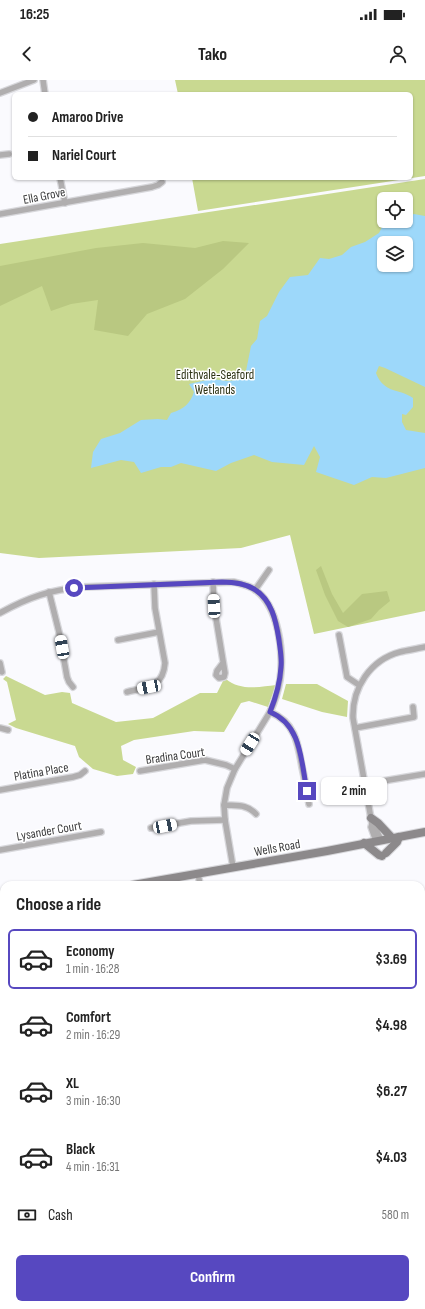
<!DOCTYPE html>
<html lang="en">
<head>
<meta charset="utf-8">
<style>
  :root { --surface:#fff; --page:#f6f6f6; --text:#222; --muted:#767676; --line:#e0e0e0; --accent:#5748c0 }
  body { margin:0; font-family:"Sofia Sans Condensed",sans-serif; background:var(--page); color:var(--text); height:100vh; display:flex; flex-direction:column; font-size:15px; white-space:nowrap }
  * { box-sizing:border-box; margin:0 }
  p { font-size:13px; color:var(--muted) }
  .icon { flex:none; width:22px; height:22px; fill:none; stroke:currentColor; stroke-width:2; stroke-linecap:round; stroke-linejoin:round }
  .map { position:relative; flex:1; overflow:hidden }
  .side { position:absolute; left:0px; top:801px; width:425px; height:428px; display:flex; flex-direction:column; background:var(--surface); border-radius:12px 12px 0 0; box-shadow:0 1px 3px #0004 }
  .side>* { flex:none }
  .top-card { position:absolute; left:12px; top:12px; width:401px; height:88px; border-radius:6px; box-shadow:0 1px 3px #0004; display:grid; align-content:center; height:88px; padding:0 16px; background:var(--surface) }
  .controls { position:absolute; left:377px; top:112px; display:grid; gap:8px }
  .controls a { display:grid; place-items:center; width:36px; height:36px; border-radius:6px; background:var(--surface); box-shadow:0 1px 3px #0004; font-size:20px }
  .end { position:absolute; width:18px; height:18px; margin:-9px; border:5px solid #5748c0; background:#fff; box-shadow:0 0 0 2px #fff }
  .from { border-radius:50% }
  .bubble { position:absolute; height:28px; border-radius:6px; background:var(--surface); box-shadow:0 1px 3px #0004; font-size:13px; font-weight:700; line-height:28px; text-align:center }
  .car { position:absolute; width:12px; height:24px; margin:-12px -6px; border-radius:5px; box-shadow:0 0 3px 1px #0007; background:linear-gradient(#fff 24%,#345 0 40%,#fff 0 76%,#345 0 86%,#fff 0) }
  .top-card b { display:flex; align-items:center; gap:14px; height:38px; font-size:15px }
  .top-card b+b { border-top:1px solid var(--line) }
  .top-card i { width:10px; height:10px; background:var(--text) }
  ul { padding:0; list-style:none }
  li { display:flex; align-items:center; gap:12px; height:60px; margin:0 8px 6px; padding:0 8px; border:2px solid transparent; border-radius:6px }
  li div { flex:1 }
  li b { display:block; font-size:15px }
  li em { font-style:normal; font-weight:700 }
  li.active { border-color:var(--accent) }
  li>.icon { width:36px; height:36px; stroke-width:1.5 }
  h2 { padding:0 16px; font-size:18px; line-height:48px }
  .pay { display:flex; align-items:center; gap:10px; height:44px; padding:0 16px; font-size:15px }
  .pay p { margin-inline-start:auto }
  .primary-button { display:flex; gap:8px; margin-top:auto; padding:8px 16px }
  .primary-button a { flex:1; height:46px; border-radius:6px; background:var(--accent); color:#fff; font-size:16px; font-weight:700; line-height:46px; text-align:center }
  .status { display:flex; justify-content:space-between; align-items:center; height:28px; padding:0 20px; background:var(--surface); direction:ltr }
  .status svg { height:11px; fill:currentColor }
  header { display:flex; justify-content:space-between; align-items:center; height:52px; padding:0 16px; background:var(--surface); font-size:18px; font-weight:700 }
  .map>svg:first-child { display:block }
  .built { fill:#edecf9 }
  .green { fill:#c9d991; fill-rule:evenodd }
  .forest { fill:#b9c881 }
  .water { fill:#9dd8fa; fill-rule:evenodd }
  .lines { fill:none; stroke-linecap:round; stroke-linejoin:round }
  .minor-casing { stroke:#d7d7db; stroke-width:8 }
  .secondary-casing { stroke:#d7d7db; stroke-width:10 }
  .motorway-casing { stroke:#d7d7db; stroke-width:12 }
  .minor { stroke:#b0aeaf; stroke-width:5.5 }
  .secondary { stroke:#8c898b; stroke-width:8 }
  .motorway { stroke:#5d595b; stroke-width:10 }
  .route { stroke:#5748c0; stroke-width:5 }
  .labels { text-anchor:middle; stroke-width:3; stroke-linejoin:round; paint-order:stroke }
  .street-label { font-size:13px; fill:#3a3a3c; stroke:#fff }
  .park-label { font-size:13px; fill:#2c3213; stroke:#fff }
</style>
</head>
<body>
<div class="status"><b>16:25</b><svg viewBox="0 0 49 12"><path d="M0 12V9h3v3zM5 12V6h3v6zM10 12V3h3v9zM15 12V0h3v12zM26 1h20v11H26zM47 4h2v5h-2z"/></svg></div>
<header><svg class="icon" aria-label="back" viewBox="0 0 24 24"><path d="M15 5l-7 7 7 7"/></svg>Tako<svg class="icon" aria-label="person" viewBox="0 0 24 24"><circle cx="12" cy="8" r="4"/><path d="M4 21q1-7 8-7t8 7"/></svg></header>
<div class="map">
<svg width="425" height="1229" viewBox="0 0 425 1229">
  <rect width="100%" height="100%" fill="#fafafe"/>
  <!-- built -->
  <polygon class="built" points="4,842 4,962 0,962 0,843"/>
  <!-- green -->
  <g class="green">
    <polygon points="175,0 425,0 425,96 198,131 192,98 411,98 411,14 178,14"/>
    <path d="M425,99V531L314,554L290,455L241,468L39,478L0,473V164ZM384,119H406V141H384ZM384,163H406V185H384Z"/>
    <path d="M6,596L45,615L62,612L70,613L72,623L116,642L153,638L200,613H217L223,601L226,599C240,611 259,607 276,605L268,627L249,621L241,623L224,652L194,651L134,660L121,666L123,680L136,687L133,694L117,696L93,689L79,677L75,666L16,648L8,644L16,640L7,602L3,599Z"/>
    <polygon points="286,604 317,604 348,621 347,637 322,632 282,619"/>
  </g>
  <!-- forest -->
  <g class="forest">
    <polygon points="223,161 249,163 223,189 185,219 147,234 128,256 94,250 98,220 71,224 51,231 42,206 0,226 0,186 96,168 143,163 195,168"/>
    <polygon points="321,486 332,514 343,533 362,514 387,511 390,521 379,530 371,539 348,547 338,541 325,515 316,490"/>
  </g>
  <!-- water -->
  <path class="water" d="M414,134L425,136V307L385,288L379,286L376,293C384,314 399,308 413,318V327L406,335L402,334V342L406,350L425,353V388L386,398L372,397L354,405L316,392L320,377L314,366L304,385L272,382L254,375L231,383L216,391L181,383L171,387H161L141,393L134,382L121,380L91,388L93,372L101,359L120,353L141,340L158,339L167,340L171,333C184,329 190,324 194,312L189,304L211,299L229,301L241,299L246,291L251,266L257,259L260,241L267,236L279,212L290,197L308,195L320,178L329,179L342,175L351,167L365,162L379,153L384,143L391,141H406V137ZM384,163H406V185H384Z"/>
  <g class="lines">
    <!-- minor casing -->
    <g class="minor-casing">
      <g id="minor">
        <polyline points="43,0 45,14"/>
        <polyline points="0,13 34,0"/>
        <polyline points="0,75 9,74"/>
        <polyline points="60,98 65,123"/>
        <polyline points="0,134 152,107 158,105 162,102"/>
        <polyline points="213,502 214,526 225,593 224,597 219,598 216,595 217,591 223,583"/>
        <polyline points="255,510 269,490"/>
        <polyline points="49,512 59,552 67,597 69,602 73,607"/>
        <path d="M0,533C29,517 50,510 82,507L234,502C241,504 248,505 254,509C279,525 284,573 280,600C278,611 275,621 270,632L235,689L227,708L224,725L225,740L233,787"/>
        <polyline points="339,555 347,597 359,605"/>
        <polyline points="118,560 159,552"/>
        <polyline points="0,583 2,592"/>
        <path d="M127,612C147,607 163,608 165,583L155,528L154,504"/>
        <path d="M270,632C295,642 298,663 302,687C305,700 307,712 309,724"/>
        <polyline points="0,648 8,650"/>
        <polyline points="355,648 414,637 413,627"/>
        <polyline points="140,691 205,680 226,685 235,689"/>
        <polyline points="365,704 425,694"/>
        <polyline points="0,710 73,697 80,695 85,691"/>
        <path d="M224,725C237,726 247,724 256,734"/>
        <polyline points="372,744 374,745 381,760"/>
        <polyline points="151,748 191,741 225,740"/>
        <path d="M376,761L371,747L372,744L353,638C352,608 370,580 400,572C408,570 417,569 425,567"/>
        <polyline points="0,770 101,752"/>
        <polyline points="198,793 200,805"/>
        <polyline points="0,904 4,904"/>
      </g>
    </g>
    <!-- secondary casing -->
    <g class="secondary-casing">
      <g id="secondary">
        <polyline points="371,738 378,743 392,758"/>
        <polyline points="364,763 379,775 382,776"/>
        <polyline points="386,773 397,762 399,757"/>
        <polyline points="133,805 327,771 425,752"/>
        <polyline points="0,828 4,827"/>
      </g>
    </g>
    <!-- motorway casing -->
    <g class="motorway-casing">
      <g id="motorway">
        <polyline points="421,961 425,960"/>
        <polyline points="0,986 4,985"/>
        <polyline points="421,992 425,991"/>
        <polyline points="0,1014 4,1014"/>
      </g>
    </g>
    <!-- minor -->
    <use href="#minor" class="minor"/>
    <!-- secondary -->
    <use href="#secondary" class="secondary"/>
    <!-- motorway -->
    <use href="#motorway" class="motorway"/>
  </g>
  <g class="lines">
    <!-- route -->
    <path class="route" d="M74,508L222,502C233,502 244,503 254,509C272,520 276,541 279,560C280,569 282,578 281,587C280,603 276,617 270,632C302,645 301,682 307,711"/>
  </g>
  <g class="labels">
    <!-- street labels -->
    <g class="street-label">
      <text transform="translate(44 115) rotate(-11)" y="5">Ella Grove</text>
      <text transform="translate(175 675) rotate(-8)" y="5">Bradina Court</text>
      <text transform="translate(41 691) rotate(-10)" y="5">Platina Place</text>
      <text transform="translate(49 750) rotate(-10)" y="5">Lysander Court</text>
      <text transform="translate(277 767) rotate(-10)" y="5">Wells Road</text>
    </g>
    <!-- park labels -->
    <g class="park-label">
      <text x="215" y="299">Edithvale-Seaford<tspan x="215" dy="15">Wetlands</tspan></text>
    </g>
  </g>
</svg>
<div class="controls">
<a><svg class="icon" aria-label="locate" viewBox="0 0 24 24"><circle cx="12" cy="12" r="6"/><path d="M12 2v4M12 18v4M2 12h4M18 12h4"/></svg></a>
<a><svg class="icon" aria-label="layers" viewBox="0 0 24 24"><path d="M12 4l9 5-9 5-9-5zM3 14l9 5 9-5"/></svg></a>
</div>
<i class="end from" style="left:74px;top:508px"></i>
<i class="end" style="left:307px;top:711px"></i>
<div class="bubble" style="left:321px;top:697px;width:66px">2 min</div>
<i class="car" style="left:214px;top:526px;rotate:357deg"></i>
<i class="car" style="left:62px;top:567px;rotate:350deg"></i>
<i class="car" style="left:149px;top:607px;rotate:259deg"></i>
<i class="car" style="left:250px;top:664px;rotate:212deg"></i>
<i class="car" style="left:165px;top:746px;rotate:79deg"></i>
<div class="top-card">
<b><i class="from"></i>Amaroo Drive</b>
<b><i></i>Nariel Court</b>
</div>
<section class="side">
<h2>Choose a ride</h2>
<ul>
<li class="active"><svg class="icon" aria-label="car" viewBox="0 0 24 24"><path d="M5 17H2v-5l4-1 3-4h7l3 4 3 1v5h-3M9 17h6M6 11h13"/><circle cx="7" cy="17" r="2"/><circle cx="17" cy="17" r="2"/></svg><div><b>Economy</b><p>1 min · 16:28</p></div><em>$3.69</em></li>
<li><svg class="icon" aria-label="car" viewBox="0 0 24 24"><path d="M5 17H2v-5l4-1 3-4h7l3 4 3 1v5h-3M9 17h6M6 11h13"/><circle cx="7" cy="17" r="2"/><circle cx="17" cy="17" r="2"/></svg><div><b>Comfort</b><p>2 min · 16:29</p></div><em>$4.98</em></li>
<li><svg class="icon" aria-label="car" viewBox="0 0 24 24"><path d="M5 17H2v-5l4-1 3-4h7l3 4 3 1v5h-3M9 17h6M6 11h13"/><circle cx="7" cy="17" r="2"/><circle cx="17" cy="17" r="2"/></svg><div><b>XL</b><p>3 min · 16:30</p></div><em>$6.27</em></li>
<li><svg class="icon" aria-label="car" viewBox="0 0 24 24"><path d="M5 17H2v-5l4-1 3-4h7l3 4 3 1v5h-3M9 17h6M6 11h13"/><circle cx="7" cy="17" r="2"/><circle cx="17" cy="17" r="2"/></svg><div><b>Black</b><p>4 min · 16:31</p></div><em>$4.03</em></li>
</ul>
<div class="pay"><svg class="icon" aria-label="cash" viewBox="0 0 24 24"><path d="M3 7h18v10H3z"/><circle cx="12" cy="12" r="2"/></svg>Cash<p>580 m</p></div>
<div class="primary-button"><a>Confirm</a></div>
</section>
</div>
</body>
</html>
